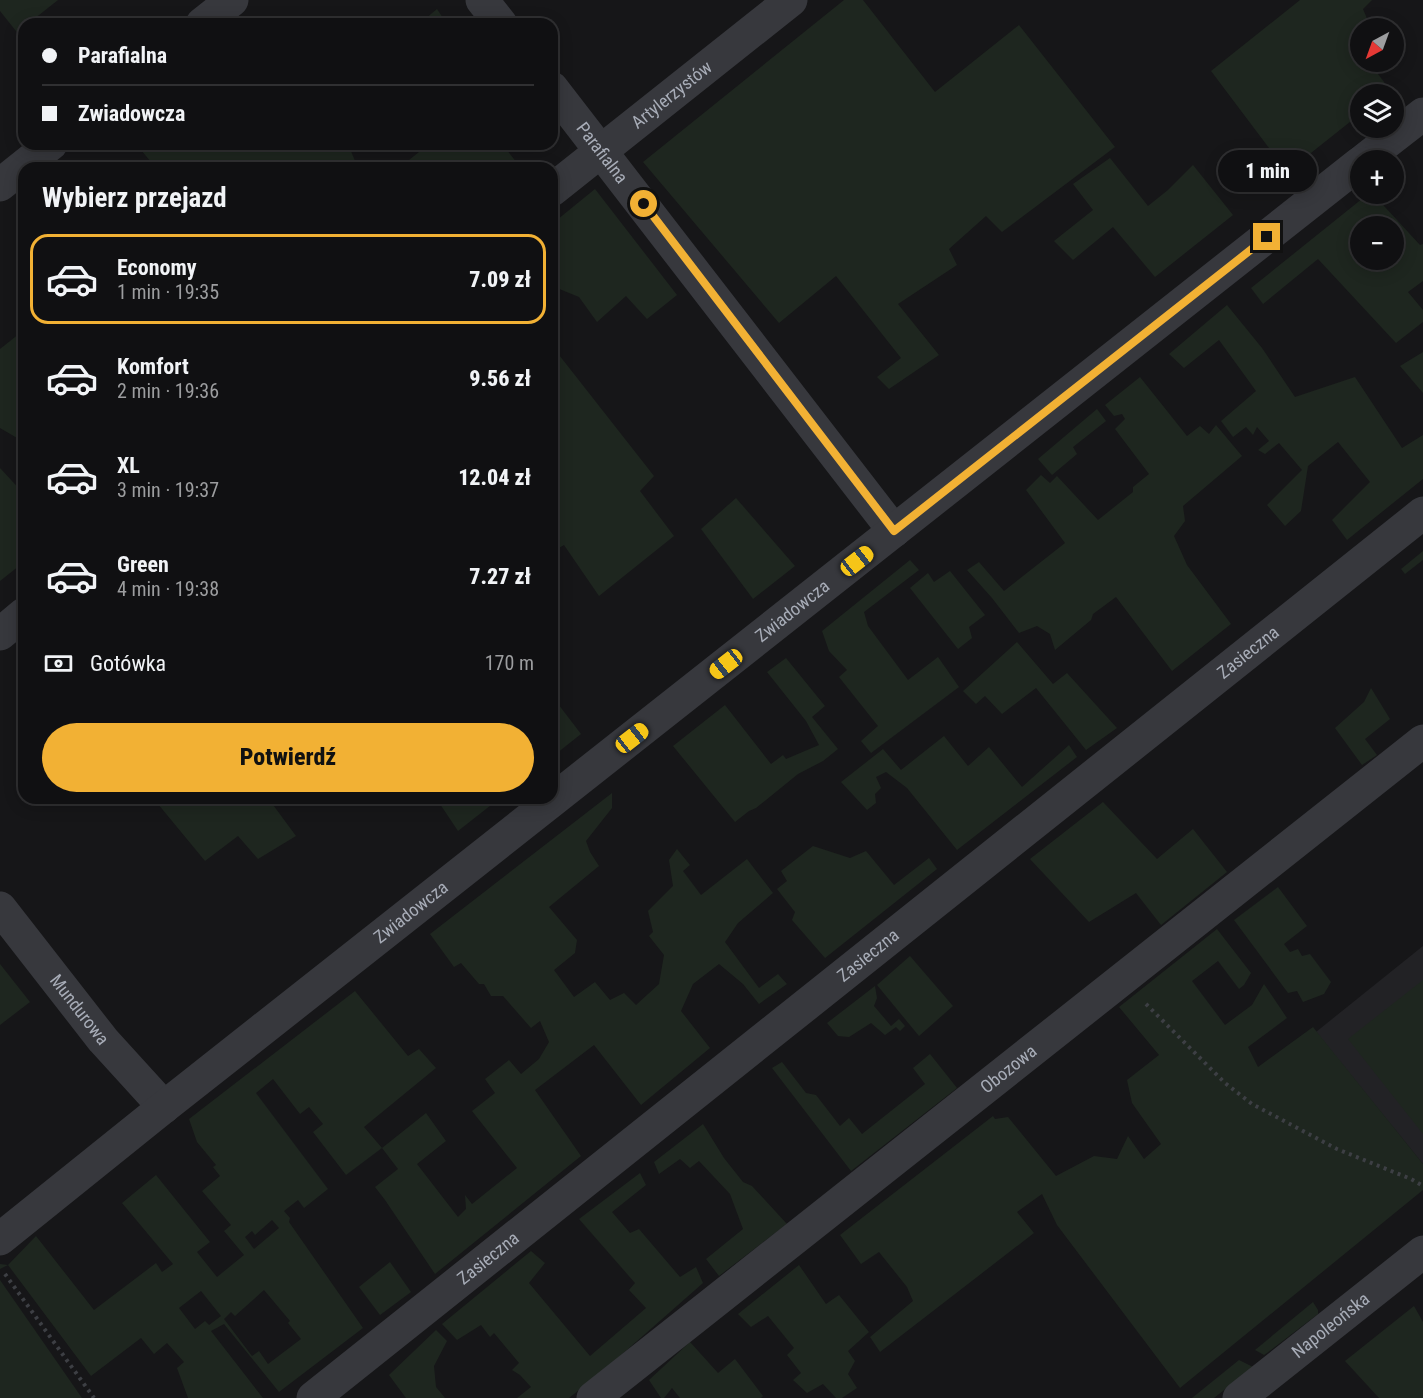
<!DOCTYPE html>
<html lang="pl">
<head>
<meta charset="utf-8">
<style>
  :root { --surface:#101012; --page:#1e1e20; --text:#f1f3f6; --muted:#9c9d9f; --line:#303032; --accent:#f2b134 }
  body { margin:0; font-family:"Roboto Condensed",sans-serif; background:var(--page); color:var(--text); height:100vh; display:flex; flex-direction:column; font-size:22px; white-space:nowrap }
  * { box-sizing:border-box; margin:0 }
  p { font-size:20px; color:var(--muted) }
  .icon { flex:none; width:33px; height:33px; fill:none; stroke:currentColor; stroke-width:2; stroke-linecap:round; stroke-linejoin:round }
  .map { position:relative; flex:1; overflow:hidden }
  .panel { position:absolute; left:18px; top:162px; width:540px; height:642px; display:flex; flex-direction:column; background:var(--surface); border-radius:18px; box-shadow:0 3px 15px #0003,0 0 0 2px var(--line) }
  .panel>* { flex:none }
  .top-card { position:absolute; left:18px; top:18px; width:540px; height:132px; border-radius:18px; box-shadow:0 3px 15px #0003,0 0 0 2px var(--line); display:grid; align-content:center; height:132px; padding:0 24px; background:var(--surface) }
  .needle { width:39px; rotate:221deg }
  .buttons { position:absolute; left:1350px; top:18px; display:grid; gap:12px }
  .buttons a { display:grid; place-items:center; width:54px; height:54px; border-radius:50%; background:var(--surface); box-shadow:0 3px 15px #0003,0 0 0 2px var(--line); font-size:30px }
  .end { position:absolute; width:27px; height:27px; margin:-14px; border:8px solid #f2b134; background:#111; box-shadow:0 0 0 3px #111 }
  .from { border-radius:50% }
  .bubble { position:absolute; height:42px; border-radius:21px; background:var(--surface); box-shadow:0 3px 15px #0003,0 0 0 2px var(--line); font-size:20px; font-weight:800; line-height:42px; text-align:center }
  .car { position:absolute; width:18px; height:36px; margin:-18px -9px; border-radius:8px; box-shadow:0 0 4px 2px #0007; background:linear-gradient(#f5c518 24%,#345 0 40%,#f5c518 0 76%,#345 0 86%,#f5c518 0) }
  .top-card b { display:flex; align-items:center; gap:21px; height:57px; font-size:22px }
  .top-card b+b { border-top:2px solid var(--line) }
  .top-card i { width:15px; height:15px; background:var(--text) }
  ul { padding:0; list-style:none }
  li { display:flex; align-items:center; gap:18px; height:90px; margin:0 12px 9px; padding:0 12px; border:3px solid transparent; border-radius:18px }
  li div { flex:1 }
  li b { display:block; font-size:22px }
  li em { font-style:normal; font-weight:800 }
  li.on { border-color:var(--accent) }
  li>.icon { width:54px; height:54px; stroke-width:1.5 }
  h2 { padding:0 24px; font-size:27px; line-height:72px }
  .pay { display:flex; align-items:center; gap:15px; height:66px; padding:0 24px; font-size:22px }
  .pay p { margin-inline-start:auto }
  .action { display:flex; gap:12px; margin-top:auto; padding:12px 24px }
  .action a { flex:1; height:69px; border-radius:36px; background:var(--accent); color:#111; font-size:24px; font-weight:800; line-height:69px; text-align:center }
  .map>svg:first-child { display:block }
  .built { fill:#222225 }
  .green { fill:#1e261f; fill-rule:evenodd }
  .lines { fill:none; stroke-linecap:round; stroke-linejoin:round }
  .path { stroke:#3d3f44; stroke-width:4; stroke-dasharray:3 4.5; stroke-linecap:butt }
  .minor { stroke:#37383d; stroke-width:33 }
  .route { stroke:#f2b134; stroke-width:8 }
  .labels { text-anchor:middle; stroke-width:4.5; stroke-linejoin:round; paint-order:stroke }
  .street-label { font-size:18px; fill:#a8adb8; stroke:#111113 }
</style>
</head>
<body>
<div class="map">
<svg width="1423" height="1398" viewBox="0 0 1423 1398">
  <rect width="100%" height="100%" fill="#161618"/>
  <!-- built -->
  <polygon class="built" points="1423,946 1423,1164 1316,1032"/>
  <!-- green -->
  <g class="green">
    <polygon points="0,0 58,0 34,19 38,24 24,24 24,41 0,11"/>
    <polygon points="844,0 863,0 935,92 1019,25 1115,147 1002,232 986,216 949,249 957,265 898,304 939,355 889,389 877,377 901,358 836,276 779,323 643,162"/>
    <polygon points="1300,0 1372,0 1363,9 1371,28 1360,28 1360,36 1354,42 1360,51 1360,62 1369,62 1390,90 1385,94 1360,94 1360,114 1287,172 1211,71"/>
    <polygon points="437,9 447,24 419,24"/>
    <polygon points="136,144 348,144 358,168 156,168"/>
    <polygon points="411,144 502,144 521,168 399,168 419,152"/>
    <polygon points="1110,158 1148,206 1168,190 1193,165 1233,215 1155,277 1113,227 1073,260 1054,241 1093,210 1073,184"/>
    <polygon points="595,189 677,295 647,319 626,296 597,322 579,297 552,286 552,224"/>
    <path d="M1368,194H1373L1420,245L1423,244V281L1408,292L1423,310V322L1396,343L1318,259L1263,304L1251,288ZM1360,226H1394V260H1360Z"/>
    <polygon points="1227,305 1262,348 1295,397 1355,377 1402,448 1423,435 1423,479 1347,540 1332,520 1370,482 1338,442 1308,466 1301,511 1285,526 1267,505 1302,470 1279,443 1265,454 1258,450 1269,441 1257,427 1253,435 1246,427 1233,437 1221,421 1256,391 1219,340 1184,368 1169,354"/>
    <polygon points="24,330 24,442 0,428 0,349"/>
    <polygon points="552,346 654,476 640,491 674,536 599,596 564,545 552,552 552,415 556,410 552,408"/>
    <polygon points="1423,352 1423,393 1400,366"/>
    <polygon points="1140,377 1187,436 1200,426 1209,434 1216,425 1242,456 1183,506 1185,521 1174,536 1187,565 1231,624 1172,671 1116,597 1093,614 1091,620 1055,650 1050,634 1037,626 1019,633 992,598 967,570 979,562 1004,591 1065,543 1026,490 1041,475 1050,483 1057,476 1098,520 1133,492 1133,487 1149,474 1115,429 1125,419 1122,414 1114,416 1105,405"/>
    <polygon points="1097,409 1106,421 1073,447 1077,454 1052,475 1038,459"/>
    <polygon points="0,468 24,494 24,562 0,581"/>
    <polygon points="736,498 795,566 753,599 701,529"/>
    <polygon points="1423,551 1423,560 1405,574 1401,569"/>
    <polygon points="910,560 919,570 864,612 868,626 908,680 938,657 959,687 871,753 861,741 878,726 839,677 847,670 829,651 822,631"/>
    <polygon points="950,571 985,615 969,627 972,638 958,649 910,588 928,573 934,582"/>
    <polygon points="1017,642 1053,684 1067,673 1117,728 1086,750 1036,688 1002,714 985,696 976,704 963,691"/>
    <polygon points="786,658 825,706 812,717 838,749 823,761 798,774 756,808 749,811 735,822 673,746 725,705 771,764 783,755 786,759 819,745 806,721 767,672"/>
    <polygon points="1371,688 1390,719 1365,739 1377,755 1362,765 1335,728 1364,702"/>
    <polygon points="552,696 581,734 552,757"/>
    <polygon points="944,736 968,766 989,747 1022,787 1069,745 1077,757 957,850 907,788 886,772 876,777 881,788 875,794 876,803 867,810 841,782 883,749 901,770"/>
    <path d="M612,793V808L586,841L590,852L599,866L549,907L577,940L575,953L554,970L574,997L595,982L610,1000L624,993L636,1005L659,984L664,955L649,936L653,932L648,911L673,886L669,860L677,849L690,865L683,871L701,895L747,859L773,893L738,923L725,942L759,988L778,974L787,984L759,1004L743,984L719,964L693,984L681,1011L710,1048L641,1105L594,1045L535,1090L581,1156L435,1274L385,1200L375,1187L398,1169L382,1148L346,1175L313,1132L323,1124L309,1107L300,1114L273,1079L256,1093L328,1189L304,1208L298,1200L284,1211L290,1218L289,1222L363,1328L279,1392L224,1324L211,1331L263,1398H188L177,1368L184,1362L167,1343L154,1354L141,1338L91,1376L8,1265L0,1269V1264L8,1265L36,1236L94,1310L156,1263L162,1272L173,1264L122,1203L156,1175L210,1242L197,1252L217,1277L244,1255L224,1231L231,1225L202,1191L220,1176L213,1167L216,1165L197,1142L189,1119L355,991L408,1056L419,1049L436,1068L364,1127L382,1148L426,1113L446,1141L417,1164L458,1217L466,1209L465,1195L472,1204L517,1168L472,1111L495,1093L485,1079L509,1060L521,1074L539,1059L549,1042L540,1021L531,1028L503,996H491L484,984H479L461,963L454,967L430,934ZM272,1220L279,1228L254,1249L245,1237L252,1231L255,1235ZM264,1290L290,1321L288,1323L301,1339L268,1364L259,1351L252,1356L224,1319L231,1312L235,1316ZM201,1291L221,1316L209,1325L205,1321L195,1329L179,1308Z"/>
    <polygon points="153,798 268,798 296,836 258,859 238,836 205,861"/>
    <polygon points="436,798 500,798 458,831"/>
    <polygon points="1103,802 1157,859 1193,829 1227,872 1161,925 1136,893 1089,922 1030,859"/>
    <polygon points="813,846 850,858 866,851 894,885 929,858 937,869 825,958 792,920 795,912 777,889 787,881 781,871"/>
    <polygon points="1278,887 1307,926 1284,944 1290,952 1298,949 1302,956 1310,954 1331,982 1324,994 1303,1002 1297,991 1288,993 1234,920"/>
    <polygon points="1217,929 1251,973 1244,985 1239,989 1218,961 1192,981 1225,1025 1252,1005 1264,984 1287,1018 1248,1047 1258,1067 1313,1027 1423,1164 1423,1190 1180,1388 1057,1225 1042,1194 1017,1212 1034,1233 880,1352 870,1337 913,1301 907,1287 879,1252 861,1264 840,1235 993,1116 995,1119 1008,1117 1056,1176 1094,1156 1117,1159 1128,1136 1144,1159 1161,1144 1132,1103 1127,1080 1159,1055 1119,1007"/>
    <polygon points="910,956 953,1006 919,1036 877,985"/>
    <polygon points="0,964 30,1002 0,1025"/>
    <polygon points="1423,980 1423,1134 1348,1039"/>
    <polygon points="875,986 877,998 874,1006 891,1026 899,1019 905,1026 900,1031 896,1027 885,1035 871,1023 849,1037 838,1036 827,1023"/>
    <polygon points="930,1054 957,1088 851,1171 772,1068 782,1062 806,1093 816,1095 840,1126 849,1118 862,1134 925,1084 913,1068"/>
    <polygon points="703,1124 724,1158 743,1182 752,1186 787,1224 719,1276 706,1259 743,1229 730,1194 699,1161 690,1168 680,1159 659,1174 654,1162"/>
    <polygon points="640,1173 646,1185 612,1212 630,1233 639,1229 680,1277 696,1267 703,1283 603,1371 569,1398 517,1398 531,1387 520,1375 512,1370 519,1363 494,1333 490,1337 481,1325 457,1340 442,1324 531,1251 545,1263 529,1283 590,1356 646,1308 629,1290 635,1283 579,1219"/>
    <polygon points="390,1262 411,1292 380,1315 359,1287"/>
    <polygon points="799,1265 826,1304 839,1295 869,1332 848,1351 855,1361 848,1374 857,1388 842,1398 836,1398 823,1384 807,1393 793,1380 801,1373 787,1355 794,1348 768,1316 751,1327 738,1314"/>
    <polygon points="0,1280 82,1398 0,1398"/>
    <polygon points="1313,1302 1318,1310 1318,1314 1267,1353 1264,1355 1255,1350"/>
    <polygon points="1414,1306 1423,1322 1423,1398 1379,1398 1345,1361"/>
    <polygon points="436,1330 447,1341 434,1366 436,1387 445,1398 406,1398 389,1375"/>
    <polygon points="690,1342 718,1373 735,1359 763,1396 761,1398 680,1398 672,1388 664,1398 661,1398 649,1380"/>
    <polygon points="1239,1360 1253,1367 1214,1398 1192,1398"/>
  </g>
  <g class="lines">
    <!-- path -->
    <g class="path">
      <polyline points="1146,1004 1225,1083 1252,1104 1337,1149 1411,1179 1423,1186"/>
      <polyline points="5,1274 94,1398"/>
    </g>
    <!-- minor -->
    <g class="minor">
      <polyline points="482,0 501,24"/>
      <polyline points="202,24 232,0"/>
      <path id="s1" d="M552,88L894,531"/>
      <polyline points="1364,160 1423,114"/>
      <polyline points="0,185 51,144"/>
      <path id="s2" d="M552,190L791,0"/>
      <polyline points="0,634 24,614"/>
      <path id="s3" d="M0,908L103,1040L164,1107"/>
      <path id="s4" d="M0,1239L164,1107L1360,163"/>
      <path id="s5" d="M313,1398L1423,513"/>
      <path id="s6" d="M593,1398L1423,741"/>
      <path id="s7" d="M1239,1398L1423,1252"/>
    </g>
  </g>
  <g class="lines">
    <!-- route -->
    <polyline class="route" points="644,204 894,531 1267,237"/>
  </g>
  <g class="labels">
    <!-- street labels -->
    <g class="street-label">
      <text dy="6" stroke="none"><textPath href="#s2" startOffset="153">Artylerzystów</textPath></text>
      <text dy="6" stroke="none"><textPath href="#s1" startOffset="82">Parafialna</textPath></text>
      <text dy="6" stroke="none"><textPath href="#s4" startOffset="1011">Zwiadowcza</textPath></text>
      <text dy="6" stroke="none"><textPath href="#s5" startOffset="1196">Zasieczna</textPath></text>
      <text dy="6" stroke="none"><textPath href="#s4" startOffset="525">Zwiadowcza</textPath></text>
      <text dy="6" stroke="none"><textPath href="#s5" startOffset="710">Zasieczna</textPath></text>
      <text dy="6" stroke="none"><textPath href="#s3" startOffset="129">Mundurowa</textPath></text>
      <text dy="6" stroke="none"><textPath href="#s6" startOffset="530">Obozowa</textPath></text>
      <text dy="6" stroke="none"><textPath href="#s5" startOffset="224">Zasieczna</textPath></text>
      <text dy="6" stroke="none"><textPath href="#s7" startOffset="117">Napoleońska</textPath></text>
    </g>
  </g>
</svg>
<div class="buttons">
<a><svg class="needle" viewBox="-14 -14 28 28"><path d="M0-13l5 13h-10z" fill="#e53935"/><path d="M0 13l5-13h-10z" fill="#9c9d9f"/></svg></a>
<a><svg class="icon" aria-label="layers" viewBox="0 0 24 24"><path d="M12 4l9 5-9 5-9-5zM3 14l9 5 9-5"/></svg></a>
<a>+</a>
<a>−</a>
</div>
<i class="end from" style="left:644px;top:204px"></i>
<i class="end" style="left:1267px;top:237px"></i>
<div class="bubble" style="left:1218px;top:150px;width:99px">1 min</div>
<i class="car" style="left:857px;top:561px;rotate:52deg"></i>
<i class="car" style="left:726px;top:664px;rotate:232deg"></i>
<i class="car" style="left:632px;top:738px;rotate:52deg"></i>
<div class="top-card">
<b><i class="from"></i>Parafialna</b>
<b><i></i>Zwiadowcza</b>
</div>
<section class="panel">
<h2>Wybierz przejazd</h2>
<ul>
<li class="on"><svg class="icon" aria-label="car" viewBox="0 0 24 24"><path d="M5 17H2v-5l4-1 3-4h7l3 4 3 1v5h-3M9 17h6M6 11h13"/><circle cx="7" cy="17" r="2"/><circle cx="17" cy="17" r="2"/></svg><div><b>Economy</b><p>1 min · 19:35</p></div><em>7.09 zł</em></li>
<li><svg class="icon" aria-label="car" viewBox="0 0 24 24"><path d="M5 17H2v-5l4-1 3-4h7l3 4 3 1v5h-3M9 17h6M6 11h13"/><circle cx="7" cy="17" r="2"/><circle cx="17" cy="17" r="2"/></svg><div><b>Komfort</b><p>2 min · 19:36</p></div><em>9.56 zł</em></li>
<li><svg class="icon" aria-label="car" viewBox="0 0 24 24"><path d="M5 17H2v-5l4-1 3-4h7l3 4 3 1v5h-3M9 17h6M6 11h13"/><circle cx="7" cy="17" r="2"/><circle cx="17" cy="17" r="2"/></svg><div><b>XL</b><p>3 min · 19:37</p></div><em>12.04 zł</em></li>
<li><svg class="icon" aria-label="car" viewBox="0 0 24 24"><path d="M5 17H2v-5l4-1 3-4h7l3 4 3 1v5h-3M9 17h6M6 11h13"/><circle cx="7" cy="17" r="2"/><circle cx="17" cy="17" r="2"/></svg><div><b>Green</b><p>4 min · 19:38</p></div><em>7.27 zł</em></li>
</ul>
<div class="pay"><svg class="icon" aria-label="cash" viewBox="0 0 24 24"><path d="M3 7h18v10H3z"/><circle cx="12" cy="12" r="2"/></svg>Gotówka<p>170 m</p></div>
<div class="action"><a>Potwierdź</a></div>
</section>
</div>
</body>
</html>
